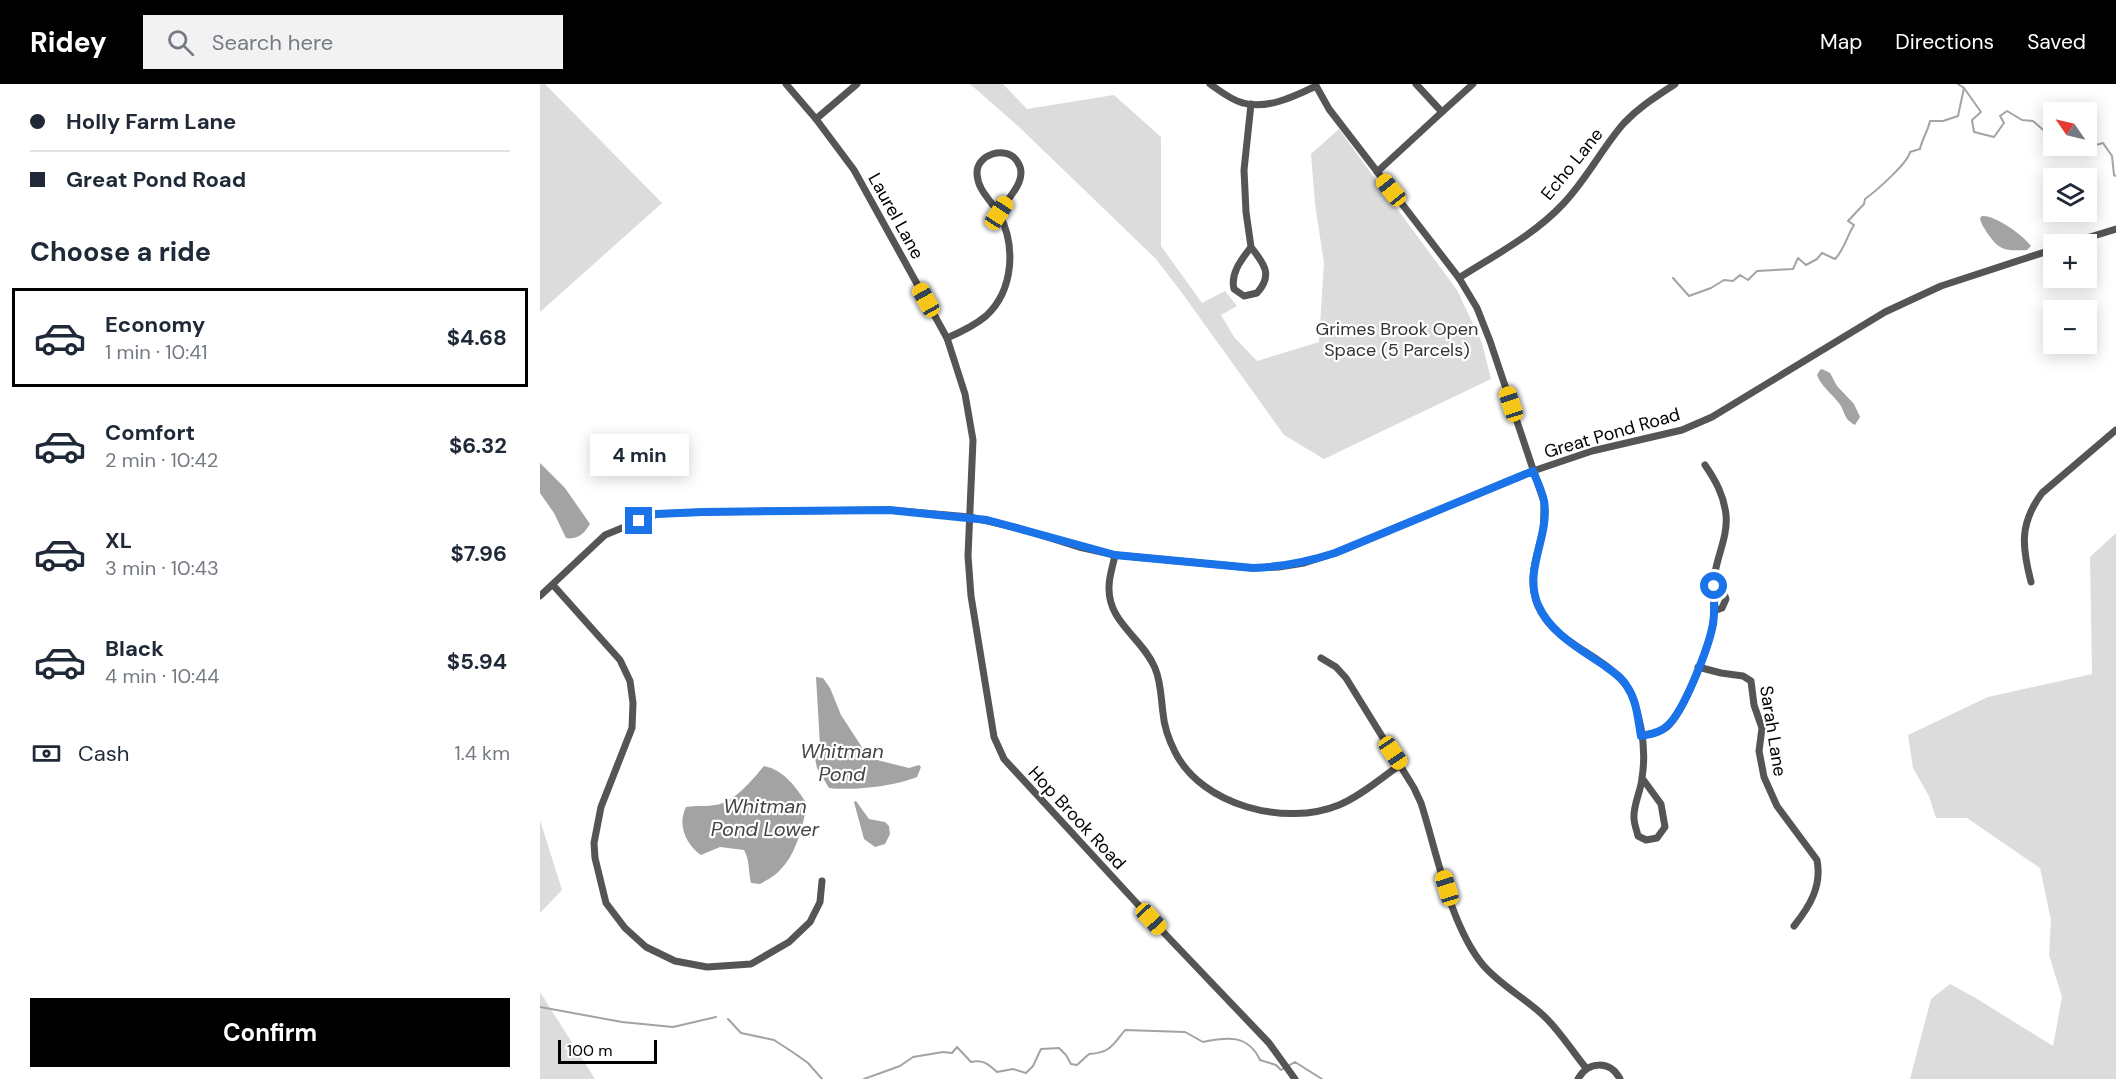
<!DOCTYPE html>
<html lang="en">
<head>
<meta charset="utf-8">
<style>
  :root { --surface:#fff; --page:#f2f2f3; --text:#1f2937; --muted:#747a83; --line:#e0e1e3; --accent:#000 }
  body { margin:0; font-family:"DM Sans",sans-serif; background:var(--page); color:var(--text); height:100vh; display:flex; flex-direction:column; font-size:22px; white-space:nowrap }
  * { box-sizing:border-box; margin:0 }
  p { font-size:20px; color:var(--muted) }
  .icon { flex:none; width:33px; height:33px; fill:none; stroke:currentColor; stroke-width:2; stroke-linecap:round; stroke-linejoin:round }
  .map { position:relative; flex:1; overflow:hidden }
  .side { display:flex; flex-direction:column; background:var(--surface); width:540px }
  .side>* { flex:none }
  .hud { display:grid; align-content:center; height:132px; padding:0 30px; background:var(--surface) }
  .needle { width:39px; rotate:304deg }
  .fabs { position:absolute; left:1503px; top:18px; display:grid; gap:12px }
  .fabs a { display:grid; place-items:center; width:54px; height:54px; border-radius:0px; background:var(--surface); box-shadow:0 3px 15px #0003; font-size:30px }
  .scale { position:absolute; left:18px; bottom:15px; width:99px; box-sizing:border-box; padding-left:6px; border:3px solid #000; border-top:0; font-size:16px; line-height:21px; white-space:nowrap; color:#000; -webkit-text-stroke:4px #fff; paint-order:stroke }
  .end { position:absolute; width:27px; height:27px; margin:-14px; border:8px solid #1a73e8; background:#fff; box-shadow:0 0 0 3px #fff }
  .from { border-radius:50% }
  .bubble { position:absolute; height:42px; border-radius:0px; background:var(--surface); box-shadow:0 3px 15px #0003; font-size:20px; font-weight:700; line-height:42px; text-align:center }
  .car { position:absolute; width:18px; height:36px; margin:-18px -9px; border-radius:8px; box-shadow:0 0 4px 2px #0007; background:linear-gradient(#f5c518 24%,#345 0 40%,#f5c518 0 76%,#345 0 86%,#f5c518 0) }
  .hud b { display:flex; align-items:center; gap:21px; height:57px; font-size:22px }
  .hud b+b { border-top:2px solid var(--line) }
  .hud i { width:15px; height:15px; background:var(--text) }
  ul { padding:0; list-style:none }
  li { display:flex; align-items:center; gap:18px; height:99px; margin:0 12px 9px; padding:0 18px; border:3px solid transparent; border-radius:0px }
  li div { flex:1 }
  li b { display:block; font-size:22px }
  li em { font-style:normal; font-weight:700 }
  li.on { border-color:var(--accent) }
  li>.icon { width:54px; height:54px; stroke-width:1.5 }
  h2 { padding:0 30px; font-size:27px; line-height:72px }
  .pay { display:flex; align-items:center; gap:15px; height:66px; padding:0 30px; font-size:22px }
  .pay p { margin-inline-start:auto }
  .cta { display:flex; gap:12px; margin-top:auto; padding:12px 30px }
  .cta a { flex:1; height:69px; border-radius:0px; background:var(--accent); color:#fff; font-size:24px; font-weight:700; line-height:69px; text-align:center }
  header { display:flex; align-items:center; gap:36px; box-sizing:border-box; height:84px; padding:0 30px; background:var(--accent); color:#fff }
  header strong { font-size:28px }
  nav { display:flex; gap:33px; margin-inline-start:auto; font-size:21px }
  .search { width:420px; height:54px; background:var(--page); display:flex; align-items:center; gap:15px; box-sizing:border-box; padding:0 21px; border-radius:0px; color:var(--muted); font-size:22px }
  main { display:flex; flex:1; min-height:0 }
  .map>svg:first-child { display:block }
  .green { fill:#dcdcdc }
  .water { fill:#a3a3a3 }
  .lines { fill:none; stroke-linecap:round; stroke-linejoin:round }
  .stream { stroke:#a3a3a3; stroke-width:2 }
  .minor { stroke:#555; stroke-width:7 }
  .route { stroke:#1a73e8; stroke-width:8 }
  .labels { text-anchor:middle; stroke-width:4.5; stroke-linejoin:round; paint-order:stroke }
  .street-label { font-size:18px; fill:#000; stroke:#fff }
  .park-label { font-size:18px; fill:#333; stroke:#fff }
  .water-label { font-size:20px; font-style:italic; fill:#444; stroke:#fff }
</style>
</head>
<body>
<header>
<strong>Ridey</strong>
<div class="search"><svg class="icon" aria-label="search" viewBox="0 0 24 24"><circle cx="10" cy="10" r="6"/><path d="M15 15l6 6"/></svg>Search here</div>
<nav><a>Map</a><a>Directions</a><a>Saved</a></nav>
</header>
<main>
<section class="side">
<div class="hud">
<b><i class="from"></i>Holly Farm Lane</b>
<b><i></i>Great Pond Road</b>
</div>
<h2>Choose a ride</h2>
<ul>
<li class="on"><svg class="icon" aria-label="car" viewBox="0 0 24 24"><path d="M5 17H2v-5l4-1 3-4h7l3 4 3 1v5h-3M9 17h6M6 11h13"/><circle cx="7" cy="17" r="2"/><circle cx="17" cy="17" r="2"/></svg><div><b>Economy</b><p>1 min · 10:41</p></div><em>$4.68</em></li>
<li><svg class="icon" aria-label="car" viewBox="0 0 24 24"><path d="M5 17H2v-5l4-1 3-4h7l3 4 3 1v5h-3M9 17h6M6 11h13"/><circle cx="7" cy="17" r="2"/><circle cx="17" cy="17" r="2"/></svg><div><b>Comfort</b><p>2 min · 10:42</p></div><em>$6.32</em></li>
<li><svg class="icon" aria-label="car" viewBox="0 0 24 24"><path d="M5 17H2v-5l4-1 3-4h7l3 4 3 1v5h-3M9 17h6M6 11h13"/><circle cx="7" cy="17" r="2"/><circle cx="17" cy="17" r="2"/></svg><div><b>XL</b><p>3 min · 10:43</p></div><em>$7.96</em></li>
<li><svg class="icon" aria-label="car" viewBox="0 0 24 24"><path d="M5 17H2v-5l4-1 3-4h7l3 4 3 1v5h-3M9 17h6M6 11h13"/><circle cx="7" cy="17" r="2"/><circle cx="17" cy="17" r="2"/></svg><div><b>Black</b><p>4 min · 10:44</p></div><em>$5.94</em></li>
</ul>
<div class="pay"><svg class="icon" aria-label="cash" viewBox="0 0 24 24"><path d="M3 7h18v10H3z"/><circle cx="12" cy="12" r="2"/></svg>Cash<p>1.4 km</p></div>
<div class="cta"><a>Confirm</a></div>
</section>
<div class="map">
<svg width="1576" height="995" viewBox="0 0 1576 995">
  <rect width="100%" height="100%" fill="#fff"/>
  <!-- green -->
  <g class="green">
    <polygon points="0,0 5,0 122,119 0,228"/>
    <polygon points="430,0 463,0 487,25 574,11 621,53 621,162 662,219 685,207 697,222 681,231 694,253 717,277 779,258 784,179 775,120 771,70 799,45 833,92 917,206 942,259 951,295 784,375 744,351 642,209 616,175 478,42"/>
    <polygon points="1576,449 1576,995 1370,995 1391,915 1410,900 1434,913 1513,962 1522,913 1509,871 1511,836 1500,784 1427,734 1396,734 1389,712 1373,684 1368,651 1448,613 1552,590 1550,473"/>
    <polygon points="0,736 22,806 0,829"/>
    <polygon points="0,908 55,995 0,995"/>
  </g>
  <!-- water -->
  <g class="water">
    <path d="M1442,132C1455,131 1483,151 1491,162L1487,166C1465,167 1459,167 1446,147C1443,142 1441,140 1440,134Z"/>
    <path d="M1282,285L1290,289L1297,302L1314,320L1320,333L1315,341C1302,334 1306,327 1298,318C1291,309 1281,302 1277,291L1280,286Z"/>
    <path d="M0,379L25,404L50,440C44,450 37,456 26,454L14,429L0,409Z"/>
    <path d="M276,593L283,594L290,604L301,631L329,674L369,684L379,681L381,683L377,693C355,702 313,707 289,704L277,684L275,674L280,661Z"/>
    <path d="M224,682C244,686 256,703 267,720C263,742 256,771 240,786C235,792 227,796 220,800L211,799C208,786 210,777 204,766L180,763L161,771C146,760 137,741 146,723C156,721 165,723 175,721C194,719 212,696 224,682Z"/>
    <polygon points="316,717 329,735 345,738 349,742 350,750 345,760 335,763 324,755 314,718"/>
  </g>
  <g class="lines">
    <!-- stream -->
    <g class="stream">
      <polyline points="1418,0 1424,4 1441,28 1432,36 1434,48 1454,53 1464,39 1460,32 1467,27 1482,36 1493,37 1509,51 1514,50"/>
      <polyline points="1546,62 1548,63 1563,59 1572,72 1574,91 1576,92"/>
      <path d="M1133,194L1149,212L1171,204L1184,196L1193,197L1200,191L1208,196L1217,187L1253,185L1258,174L1266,181L1277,175L1282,169L1295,175C1304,166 1307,152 1314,141L1308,137L1324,120L1325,115C1336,107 1368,79 1370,68L1380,65C1382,55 1388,47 1390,37H1403L1418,32L1424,4"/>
      <polyline points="0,923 82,938 133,943 176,933"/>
      <polyline points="188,935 201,949 234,956 254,969 268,979 282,995"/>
      <path d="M324,995L360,982L373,973L403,968L412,969L417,963L431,978C443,975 448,980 457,988L473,985L486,989L493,982L501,965L519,964L526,971L531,980L537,981L549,970C570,969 573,961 585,946L645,948L663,958C687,953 708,950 720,976L736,981L741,986L755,978L782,995"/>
    </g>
    <!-- minor -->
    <g class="minor">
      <polyline points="246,0 276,35 314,86 407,254 425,310 433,356 428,472 431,512 454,653 464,675 626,851 729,959 755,995"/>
      <path d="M670,0C680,7 691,16 703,19C727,26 755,12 776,2"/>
      <path d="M775,0L789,25L919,194L937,224L950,257L1004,418C1004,427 1004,436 1003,445C999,467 990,486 994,508C1004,565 1078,568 1094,617C1102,641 1106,669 1102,694C1101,707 1093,721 1094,734C1094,740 1097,747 1098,752L1106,756L1117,754L1125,743L1121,720L1102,694"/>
      <polyline points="876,0 902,28 933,0"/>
      <polyline points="276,35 317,0"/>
      <polyline points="837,88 902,28"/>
      <polyline points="1527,160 1576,145"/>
      <path d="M711,163C723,179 734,190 717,209L704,212L694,205C690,189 702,175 711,163L706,128L704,86L711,20"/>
      <path d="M919,194C955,171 994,151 1023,120C1047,95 1062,64 1084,39C1099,23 1117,12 1135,0"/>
      <path d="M407,254C421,248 434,242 446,232C474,206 476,161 459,130C451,116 438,107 437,90C436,70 466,61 477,77C490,95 468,114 458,129"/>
      <path d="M575,471C573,482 569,492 569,503C568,539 602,553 615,584C621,598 621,614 623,629C624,642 629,656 635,668C662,722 746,743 799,721C821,712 841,694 860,681"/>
      <path d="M1491,498C1482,463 1479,440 1502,409L1576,346"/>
      <polyline points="13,501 80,576 90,597 93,619 92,644 61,723 54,759 55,774 66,819 85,844 106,863 135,877 167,883 211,880 249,858 270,838 280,818 282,797"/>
      <polyline points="0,512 65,451 116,430 163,428 349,426 430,433 478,444 539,463 575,471 713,484 739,483 764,479 795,469 993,387 1052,367 1142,346 1172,333 1345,228 1401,202 1514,165"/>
      <polyline points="1174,527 1182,524 1186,515 1184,509 1175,501"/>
      <path d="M781,574L796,583L806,594L874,704L881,719C897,769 910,841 943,881C961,902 987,915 1006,934C1021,949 1033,968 1046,984"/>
      <path d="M1158,583L1181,589L1203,592L1211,597L1214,621L1222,644L1219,667L1224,693L1237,722L1277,776C1282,802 1270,822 1254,842"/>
      <path d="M1101,652C1110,650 1120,649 1127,643C1144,629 1169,562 1173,540C1175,523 1173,506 1175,489C1178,470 1188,451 1186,431C1184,412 1176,397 1165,381"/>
      <path d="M1038,995C1048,977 1070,976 1080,995"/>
    </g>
  </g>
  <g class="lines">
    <!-- route -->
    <path class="route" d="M99,437L116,430L163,428L349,426L447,436L575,471L713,484C742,483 767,478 795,469L993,387C997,397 1002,407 1004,417C1010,453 983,485 998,521C1011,550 1040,565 1065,582C1074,589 1083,594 1088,604C1097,618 1098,636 1101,652C1110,650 1120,649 1127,642C1144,628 1169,562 1173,540C1175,528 1174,514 1174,502"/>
  </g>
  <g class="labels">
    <!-- street labels -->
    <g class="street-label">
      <text transform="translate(1032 80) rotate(-51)" y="6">Echo Lane</text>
      <text transform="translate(356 132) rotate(61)" y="6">Laurel Lane</text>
      <text transform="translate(1072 349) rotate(-16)" y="6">Great Pond Road</text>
      <text transform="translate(1233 647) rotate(81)" y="6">Sarah Lane</text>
      <text transform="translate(537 734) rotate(47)" y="6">Hop Brook Road</text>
    </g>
    <!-- park labels -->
    <g class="park-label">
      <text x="857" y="251">Grimes Brook Open<tspan x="857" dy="21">Space (5 Parcels)</tspan></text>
    </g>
    <!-- water labels -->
    <g class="water-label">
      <text x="302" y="674">Whitman<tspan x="302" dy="23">Pond</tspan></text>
      <text x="225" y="729">Whitman<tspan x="225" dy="23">Pond Lower</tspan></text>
    </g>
  </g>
</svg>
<div class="fabs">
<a><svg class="needle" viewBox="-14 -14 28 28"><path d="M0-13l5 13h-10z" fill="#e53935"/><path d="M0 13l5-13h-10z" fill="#747a83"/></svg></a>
<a><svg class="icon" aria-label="layers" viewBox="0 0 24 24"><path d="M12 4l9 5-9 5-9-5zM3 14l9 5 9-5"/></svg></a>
<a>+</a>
<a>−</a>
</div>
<div class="scale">100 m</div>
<i class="end from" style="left:1174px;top:502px"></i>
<i class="end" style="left:99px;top:437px"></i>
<div class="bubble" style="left:50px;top:350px;width:99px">4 min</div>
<i class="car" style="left:851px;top:106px;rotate:321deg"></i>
<i class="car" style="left:459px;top:129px;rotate:33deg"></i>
<i class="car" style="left:386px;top:216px;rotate:331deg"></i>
<i class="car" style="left:971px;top:320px;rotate:342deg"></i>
<i class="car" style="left:853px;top:669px;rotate:146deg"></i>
<i class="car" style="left:907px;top:804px;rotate:343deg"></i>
<i class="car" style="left:611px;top:835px;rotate:137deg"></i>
</div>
</main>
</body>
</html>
